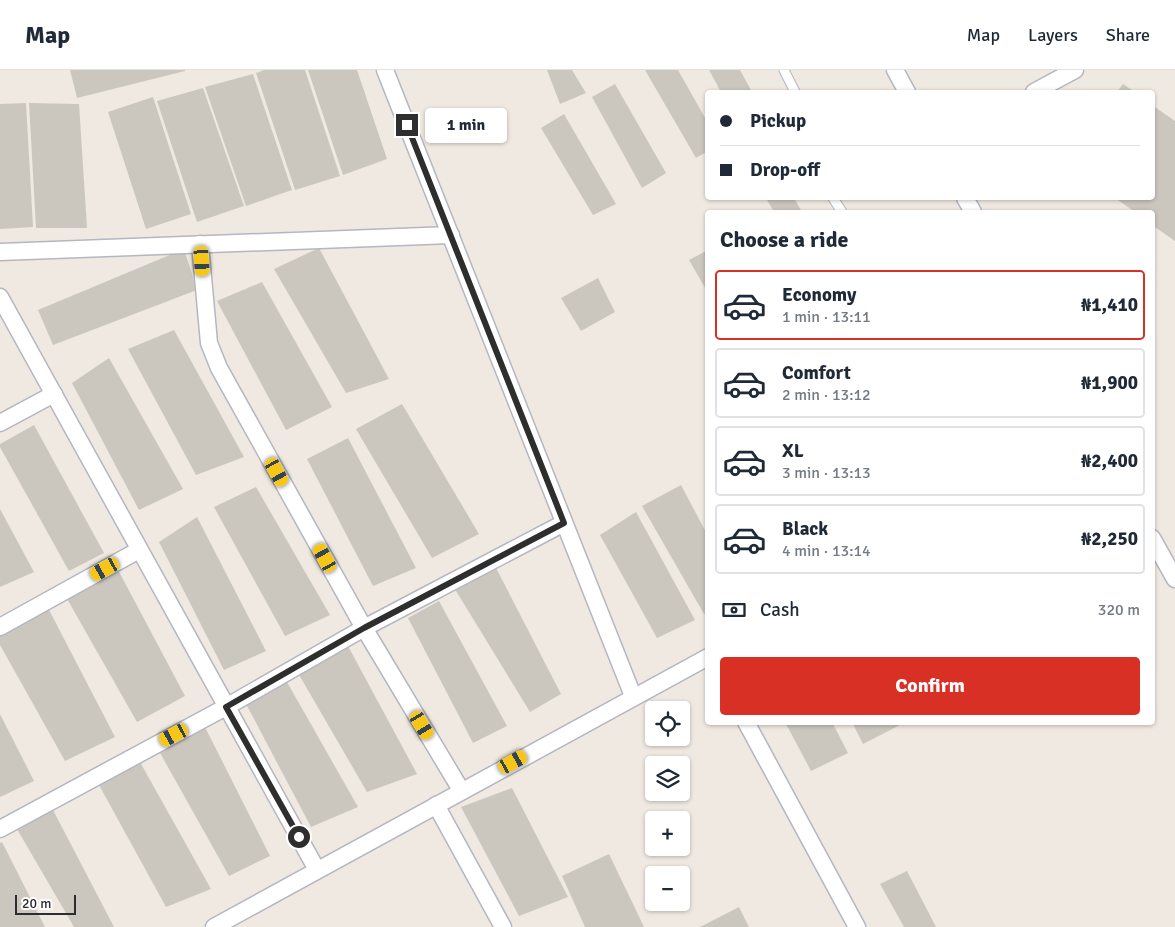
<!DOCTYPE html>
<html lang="en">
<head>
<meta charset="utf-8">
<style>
  :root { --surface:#fff; --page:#f2f2f3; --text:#1f2937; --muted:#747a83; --line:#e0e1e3; --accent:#d93025 }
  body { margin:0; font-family:Signika,sans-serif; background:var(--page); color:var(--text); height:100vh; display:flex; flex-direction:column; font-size:19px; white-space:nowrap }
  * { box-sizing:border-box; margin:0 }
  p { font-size:16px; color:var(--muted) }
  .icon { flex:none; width:28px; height:28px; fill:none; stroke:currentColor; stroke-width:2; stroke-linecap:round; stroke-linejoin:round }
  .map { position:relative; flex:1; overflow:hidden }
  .side { position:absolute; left:705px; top:140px; width:450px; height:515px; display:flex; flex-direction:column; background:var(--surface); border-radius:5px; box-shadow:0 1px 4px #0004 }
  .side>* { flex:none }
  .top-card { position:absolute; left:705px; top:20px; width:450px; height:110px; border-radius:5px; box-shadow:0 1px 4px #0004; display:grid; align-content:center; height:110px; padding:0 15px; background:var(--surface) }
  .controls { position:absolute; left:645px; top:631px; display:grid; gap:10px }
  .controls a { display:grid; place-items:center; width:45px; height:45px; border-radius:5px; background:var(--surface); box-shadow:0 1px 4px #0004; font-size:25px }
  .scale { position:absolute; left:15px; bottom:12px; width:61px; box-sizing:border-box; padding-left:5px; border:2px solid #2e2e2e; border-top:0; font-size:14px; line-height:18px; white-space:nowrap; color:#2e2e2e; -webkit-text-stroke:4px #fff; paint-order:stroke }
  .end { position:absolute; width:22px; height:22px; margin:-11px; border:6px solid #2e2e2e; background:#fff; box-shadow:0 0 0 2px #fff }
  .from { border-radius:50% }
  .bubble { position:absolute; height:35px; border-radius:5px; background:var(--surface); box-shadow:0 1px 4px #0004; font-size:16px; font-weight:700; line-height:35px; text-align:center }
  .car { position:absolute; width:15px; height:30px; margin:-15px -8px; border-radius:6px; box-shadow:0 0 4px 1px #0007; background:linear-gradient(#f5c518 24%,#345 0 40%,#f5c518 0 76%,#345 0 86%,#f5c518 0) }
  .top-card b { display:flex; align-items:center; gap:18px; height:48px; font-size:19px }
  .top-card b+b { border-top:1px solid var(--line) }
  .top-card i { width:12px; height:12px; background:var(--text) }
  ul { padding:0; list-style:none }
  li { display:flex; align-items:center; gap:15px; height:70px; margin:0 10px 8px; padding:0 5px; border:2px solid var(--line); border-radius:5px }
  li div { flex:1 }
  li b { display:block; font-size:19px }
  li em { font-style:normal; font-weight:700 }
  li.selected { border-color:var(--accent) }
  li>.icon { width:45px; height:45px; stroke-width:1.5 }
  h2 { padding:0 15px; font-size:22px; line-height:60px }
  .pay { display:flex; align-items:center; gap:12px; height:55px; padding:0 15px; font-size:19px }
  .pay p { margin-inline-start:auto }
  .primary-button { display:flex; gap:10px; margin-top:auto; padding:10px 15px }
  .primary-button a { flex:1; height:58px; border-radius:5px; background:var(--accent); color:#fff; font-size:20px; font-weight:700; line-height:58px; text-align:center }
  header { display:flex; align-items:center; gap:30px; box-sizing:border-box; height:70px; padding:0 25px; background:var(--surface); border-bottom:1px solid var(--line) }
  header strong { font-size:24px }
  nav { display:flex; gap:28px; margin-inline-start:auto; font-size:18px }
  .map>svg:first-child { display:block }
  .building { fill:#cbc7bf }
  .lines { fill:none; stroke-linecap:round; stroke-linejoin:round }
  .service-casing { stroke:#b4b7c1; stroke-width:11 }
  .minor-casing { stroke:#b4b7c1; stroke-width:19 }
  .service { stroke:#fff; stroke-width:9 }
  .minor { stroke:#fff; stroke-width:16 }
  .route { stroke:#2e2e2e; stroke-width:6 }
</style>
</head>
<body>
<header>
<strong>Map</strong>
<nav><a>Map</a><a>Layers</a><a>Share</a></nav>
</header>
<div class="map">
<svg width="1175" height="857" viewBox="0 0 1175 857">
  <rect width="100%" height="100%" fill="#efe9e1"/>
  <!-- building -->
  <g class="building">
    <polygon points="70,0 185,0 185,1 77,28"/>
    <polygon points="264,0 305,0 340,106 295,120 256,3"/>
    <polygon points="308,0 357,0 387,89 343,105"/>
    <polygon points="547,0 572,0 586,23 560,34"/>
    <polygon points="645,0 678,0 708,53 708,81 696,88"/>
    <polygon points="709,0 740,0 752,22 721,22"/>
    <polygon points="253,4 292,120 246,136 205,17"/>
    <polygon points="615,14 666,103 642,118 592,27"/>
    <polygon points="1123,14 1135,22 1117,22"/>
    <polygon points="203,18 244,136 197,152 157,31"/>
    <polygon points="153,27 191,144 146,159 108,42"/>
    <polygon points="26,33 33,157 0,159 0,34"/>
    <polygon points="29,33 79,34 87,158 36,158"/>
    <polygon points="1152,35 1175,51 1175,171 1152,155 1152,142 1135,142 1115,128 1152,128"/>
    <polygon points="564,44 616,134 593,145 541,58"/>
    <polygon points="766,128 794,128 802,142 774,142"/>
    <polygon points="319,178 389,309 346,323 274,199"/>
    <polygon points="184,179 197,220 53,275 38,240"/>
    <polygon points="708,180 708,223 689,190"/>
    <polygon points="598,208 615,242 581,261 561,228"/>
    <polygon points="262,212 332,337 286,360 217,231"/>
    <polygon points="174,260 244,387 196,405 128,279"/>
    <polygon points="109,288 183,419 139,440 72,313"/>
    <polygon points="402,334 479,464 432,488 356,359"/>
    <polygon points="34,355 104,483 69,501 0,377 0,374"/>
    <polygon points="348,368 416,498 373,516 307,389"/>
    <polygon points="681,415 708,466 708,543 704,544 642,436"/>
    <polygon points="256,417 330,545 285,566 214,437"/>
    <polygon points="0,439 34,502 0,517"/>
    <polygon points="636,442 695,550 657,568 600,465"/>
    <polygon points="197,447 266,581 224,600 159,472"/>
    <polygon points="494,494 561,624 530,642 453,516"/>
    <polygon points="117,498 185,626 137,652 66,527"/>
    <polygon points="439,531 507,656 473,673 408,548"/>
    <polygon points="47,536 115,667 65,691 0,575 0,564"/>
    <polygon points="348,576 417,704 367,722 298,603"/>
    <polygon points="287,612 358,737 311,757 245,632"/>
    <polygon points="0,644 34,711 0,727"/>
    <polygon points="785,652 832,652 848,683 811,701"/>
    <polygon points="852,652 901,652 902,654 863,674"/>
    <polygon points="205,657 270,786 229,806 159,681"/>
    <polygon points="140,692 211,819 166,837 99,715"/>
    <polygon points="512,718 568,827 519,846 461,737"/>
    <polygon points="53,740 114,857 74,857 17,759"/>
    <polygon points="2,772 45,857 0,857 0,773"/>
    <polygon points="609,784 644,857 585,857 562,806"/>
    <polygon points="907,801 936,857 904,857 880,814"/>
    <polygon points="739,837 749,857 700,857"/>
  </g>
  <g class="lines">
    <!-- service casing -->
    <g class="service-casing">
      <g id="service">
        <polyline points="784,0 795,22"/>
        <polyline points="833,128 842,142"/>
      </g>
    </g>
    <!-- minor casing -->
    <g class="minor-casing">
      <g id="minor">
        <polyline points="385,0 633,626"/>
        <polyline points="895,0 907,22"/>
        <polyline points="1034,22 1075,0"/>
        <polyline points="965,128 973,142"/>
        <polyline points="200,174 209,273 219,298 364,558 461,720"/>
        <polyline points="0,182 451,165"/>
        <polyline points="0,227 317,800"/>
        <polyline points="0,353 54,324"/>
        <polyline points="1152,468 1175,509"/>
        <polyline points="0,557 139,480"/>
        <polyline points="746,652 857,857"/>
        <polyline points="436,735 503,857"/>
        <polyline points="0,759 226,637 364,558 564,453"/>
        <polyline points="214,857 708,587"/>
      </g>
    </g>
    <!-- service -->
    <use href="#service" class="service"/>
    <!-- minor -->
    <use href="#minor" class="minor"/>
  </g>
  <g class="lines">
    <!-- route -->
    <polyline class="route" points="299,767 226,637 364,558 564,453 407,55"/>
  </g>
</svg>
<div class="controls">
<a><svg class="icon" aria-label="locate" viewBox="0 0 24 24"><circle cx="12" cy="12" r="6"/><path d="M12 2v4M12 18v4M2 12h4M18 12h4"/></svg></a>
<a><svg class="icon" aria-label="layers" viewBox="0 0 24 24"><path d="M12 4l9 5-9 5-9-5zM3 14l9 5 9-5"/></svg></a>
<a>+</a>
<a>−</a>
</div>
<div class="scale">20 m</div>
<i class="end from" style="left:299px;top:767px"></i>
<i class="end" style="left:407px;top:55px"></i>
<div class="bubble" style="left:425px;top:38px;width:82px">1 min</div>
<i class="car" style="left:202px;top:191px;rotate:176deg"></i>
<i class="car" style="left:277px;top:402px;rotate:151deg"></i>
<i class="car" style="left:325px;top:488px;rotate:331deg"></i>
<i class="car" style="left:105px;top:499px;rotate:241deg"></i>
<i class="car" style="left:422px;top:655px;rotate:149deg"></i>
<i class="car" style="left:174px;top:665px;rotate:242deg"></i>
<i class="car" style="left:513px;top:692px;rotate:61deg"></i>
<div class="top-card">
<b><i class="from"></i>Pickup</b>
<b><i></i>Drop-off</b>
</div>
<section class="side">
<h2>Choose a ride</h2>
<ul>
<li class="selected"><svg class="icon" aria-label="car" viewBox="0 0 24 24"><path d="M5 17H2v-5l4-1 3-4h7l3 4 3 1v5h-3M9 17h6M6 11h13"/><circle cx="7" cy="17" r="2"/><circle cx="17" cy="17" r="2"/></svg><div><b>Economy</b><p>1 min · 13:11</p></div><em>₦1,410</em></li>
<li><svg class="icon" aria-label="car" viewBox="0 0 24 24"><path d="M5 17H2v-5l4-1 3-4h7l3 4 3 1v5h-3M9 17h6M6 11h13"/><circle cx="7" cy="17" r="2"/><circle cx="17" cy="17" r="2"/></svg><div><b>Comfort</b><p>2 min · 13:12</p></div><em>₦1,900</em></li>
<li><svg class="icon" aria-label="car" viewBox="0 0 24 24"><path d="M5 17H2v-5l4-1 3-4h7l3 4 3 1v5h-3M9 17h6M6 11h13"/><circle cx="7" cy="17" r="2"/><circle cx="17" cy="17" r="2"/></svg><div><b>XL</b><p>3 min · 13:13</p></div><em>₦2,400</em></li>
<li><svg class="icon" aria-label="car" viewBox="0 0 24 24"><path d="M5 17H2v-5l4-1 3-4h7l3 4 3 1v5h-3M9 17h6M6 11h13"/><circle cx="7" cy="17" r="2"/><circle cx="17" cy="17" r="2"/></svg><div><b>Black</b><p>4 min · 13:14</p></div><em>₦2,250</em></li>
</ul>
<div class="pay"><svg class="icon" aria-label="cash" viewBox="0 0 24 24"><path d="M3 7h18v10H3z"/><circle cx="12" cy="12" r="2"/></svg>Cash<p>320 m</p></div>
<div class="primary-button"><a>Confirm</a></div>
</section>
</div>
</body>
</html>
